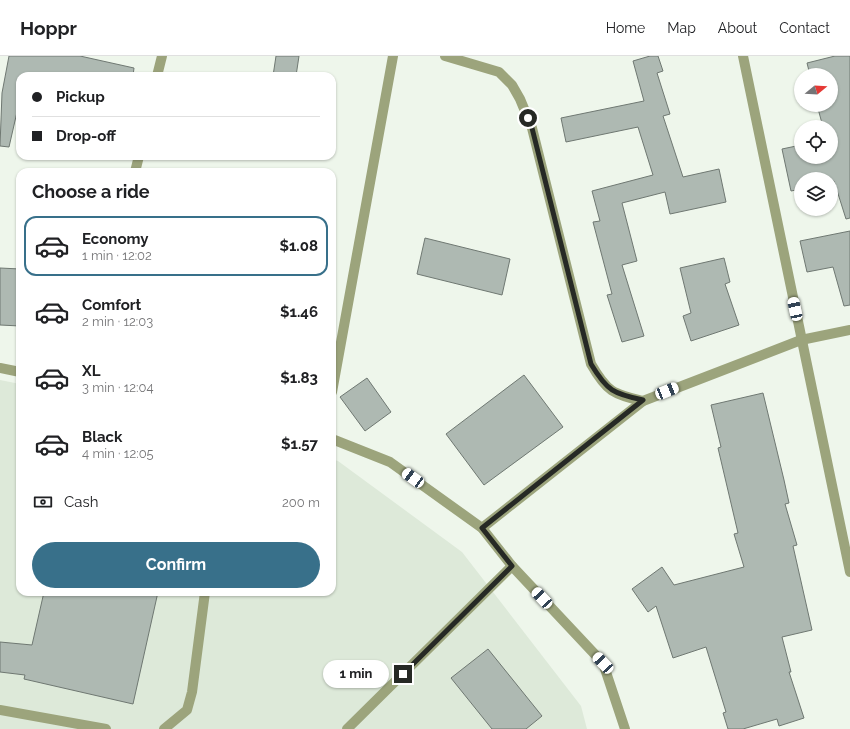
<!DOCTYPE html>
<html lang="en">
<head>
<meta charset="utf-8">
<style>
  :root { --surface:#fff; --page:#f2f2f2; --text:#202124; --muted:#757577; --line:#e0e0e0; --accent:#38708a }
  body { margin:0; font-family:Raleway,sans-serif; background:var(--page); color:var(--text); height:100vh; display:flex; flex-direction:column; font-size:15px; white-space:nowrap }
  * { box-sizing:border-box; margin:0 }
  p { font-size:13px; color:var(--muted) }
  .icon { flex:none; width:22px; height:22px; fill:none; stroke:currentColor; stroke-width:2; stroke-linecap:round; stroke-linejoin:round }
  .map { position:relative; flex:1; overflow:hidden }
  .side { position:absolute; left:16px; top:112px; width:320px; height:428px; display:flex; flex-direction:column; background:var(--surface); border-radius:12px; box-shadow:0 1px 3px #0004 }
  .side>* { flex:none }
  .top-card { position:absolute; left:16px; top:16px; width:320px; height:88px; border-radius:12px; box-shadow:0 1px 3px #0004; display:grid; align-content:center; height:88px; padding:0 16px; background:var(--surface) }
  .needle { width:26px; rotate:72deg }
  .controls { position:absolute; left:794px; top:12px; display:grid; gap:8px }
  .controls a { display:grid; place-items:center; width:44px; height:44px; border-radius:50%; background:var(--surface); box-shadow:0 1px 3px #0004; font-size:20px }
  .end { position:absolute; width:18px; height:18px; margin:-9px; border:5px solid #262925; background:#fff; box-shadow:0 0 0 2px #fff }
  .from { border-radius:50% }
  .bubble { position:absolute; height:28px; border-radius:14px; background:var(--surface); box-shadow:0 1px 3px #0004; font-size:13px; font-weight:700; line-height:28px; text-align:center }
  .car { position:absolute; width:12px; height:24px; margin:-12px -6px; border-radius:5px; box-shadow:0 0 3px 1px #0007; background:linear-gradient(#fff 24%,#345 0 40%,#fff 0 76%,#345 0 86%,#fff 0) }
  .top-card b { display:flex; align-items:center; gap:14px; height:38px; font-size:15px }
  .top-card b+b { border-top:1px solid var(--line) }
  .top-card i { width:10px; height:10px; background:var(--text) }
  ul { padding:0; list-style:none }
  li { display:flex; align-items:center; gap:12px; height:60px; margin:0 8px 6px; padding:0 8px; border:2px solid transparent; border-radius:12px }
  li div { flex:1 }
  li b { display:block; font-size:15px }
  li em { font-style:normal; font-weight:700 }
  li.current { border-color:var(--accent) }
  li>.icon { width:36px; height:36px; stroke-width:1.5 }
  h2 { padding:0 16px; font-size:18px; line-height:48px }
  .pay { display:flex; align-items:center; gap:10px; height:44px; padding:0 16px; font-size:15px }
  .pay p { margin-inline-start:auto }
  .button { display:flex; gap:8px; margin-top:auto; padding:8px 16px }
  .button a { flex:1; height:46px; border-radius:24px; background:var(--accent); color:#fff; font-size:16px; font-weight:700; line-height:46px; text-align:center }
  header { display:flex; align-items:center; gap:24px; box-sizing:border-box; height:56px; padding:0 20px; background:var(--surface); border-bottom:1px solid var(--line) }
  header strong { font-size:19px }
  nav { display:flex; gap:22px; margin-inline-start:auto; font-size:14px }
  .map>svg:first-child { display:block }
  .built { fill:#dde9d9 }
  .building { fill:#aeb9b2; stroke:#6f7872 }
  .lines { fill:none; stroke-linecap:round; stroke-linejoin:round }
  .lane { stroke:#9ca47c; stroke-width:10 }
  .street { stroke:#9ca47c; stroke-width:10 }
  .route { stroke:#262925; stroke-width:5 }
</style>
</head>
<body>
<header>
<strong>Hoppr</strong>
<nav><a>Home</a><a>Map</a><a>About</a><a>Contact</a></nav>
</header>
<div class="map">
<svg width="850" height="673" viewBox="0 0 850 673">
  <rect width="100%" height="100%" fill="#eef6eb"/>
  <!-- built -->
  <polygon class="built" points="0,324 20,328 20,536 332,536 332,403 338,405 462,496 581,650 587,673 0,673"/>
  <!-- building -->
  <g class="building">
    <polygon points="9,0 80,0 134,12 133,20 20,20 20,56 17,56 9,91 0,90 2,37"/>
    <polygon points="276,0 299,0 296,20 273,20"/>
    <polygon points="650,0 658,0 663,15 657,17 670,58 663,60 683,121 719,113 726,146 670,158 665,136 622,147 637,205 622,209 644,280 622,286 607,239 612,238 593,166 600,165 592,135 653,119 638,71 566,86 561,62 644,45 633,5"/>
    <polygon points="835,0 850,0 850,162 846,163 834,125 831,126 831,123 801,123 801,133 791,135 782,93 801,89 801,101 831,101 831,71 823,71 817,49 831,49 831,19 810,19 807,7"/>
    <polygon points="850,175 850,249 844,250 833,211 807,216 800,185"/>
    <polygon points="425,182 510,203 502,239 417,218"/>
    <polygon points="724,202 730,226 725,228 739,269 691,285 683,260 691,257 680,212"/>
    <polygon points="0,212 20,213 20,270 0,269"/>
    <polygon points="524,319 563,371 484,429 446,378"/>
    <polygon points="367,322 391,356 365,375 340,341"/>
    <polygon points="763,337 784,424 789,447 785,448 797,489 793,490 812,574 782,581 791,616 789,616 804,662 779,670 777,663 743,673 728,673 723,657 726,656 706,591 673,602 656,550 648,556 632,533 662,511 674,529 744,511 734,478 738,477 718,392 721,391 711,349"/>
    <polygon points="44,536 158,536 133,648 24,623 25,619 0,616 0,586 32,589"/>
    <polygon points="488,593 542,660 526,673 492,673 451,622"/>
  </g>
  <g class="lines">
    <!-- lane -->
    <g class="lane">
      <polyline points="0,654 106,673"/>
      <polyline points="164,673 187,654 192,636 205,536"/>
      <polyline points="347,673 512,510"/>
    </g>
    <!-- street -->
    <g class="street">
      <path d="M445,0L499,16L512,29L520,43L532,72L591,308C607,336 613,338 643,345"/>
      <polyline points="743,0 850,516"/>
      <polyline points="157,20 162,0"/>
      <polyline points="135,116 139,100"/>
      <polyline points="0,312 20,316"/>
      <polyline points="332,336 393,0"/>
      <polyline points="332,383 390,406 482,472 512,510 603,607 625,673"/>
      <polyline points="482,472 643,345 801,284 850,274"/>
    </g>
  </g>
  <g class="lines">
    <!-- route -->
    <path class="route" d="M403,618L512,510L482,472L643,344C614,338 607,335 591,308L532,72L528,62"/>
  </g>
</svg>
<div class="controls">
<a><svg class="needle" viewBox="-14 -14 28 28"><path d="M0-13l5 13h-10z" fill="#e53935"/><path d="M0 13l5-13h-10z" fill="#757577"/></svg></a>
<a><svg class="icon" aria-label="locate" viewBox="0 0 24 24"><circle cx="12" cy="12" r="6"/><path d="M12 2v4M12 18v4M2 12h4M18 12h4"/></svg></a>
<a><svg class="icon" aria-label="layers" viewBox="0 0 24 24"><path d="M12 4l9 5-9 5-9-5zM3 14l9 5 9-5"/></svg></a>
</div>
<i class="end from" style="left:528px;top:62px"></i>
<i class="end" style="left:403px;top:618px"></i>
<div class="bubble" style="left:323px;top:604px;width:66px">1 min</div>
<i class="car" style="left:795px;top:253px;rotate:348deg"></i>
<i class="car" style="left:667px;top:335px;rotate:68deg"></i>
<i class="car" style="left:413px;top:422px;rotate:306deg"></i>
<i class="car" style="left:542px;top:542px;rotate:317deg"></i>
<i class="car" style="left:603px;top:607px;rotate:317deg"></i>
<div class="top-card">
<b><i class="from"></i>Pickup</b>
<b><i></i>Drop-off</b>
</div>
<section class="side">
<h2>Choose a ride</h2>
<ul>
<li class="current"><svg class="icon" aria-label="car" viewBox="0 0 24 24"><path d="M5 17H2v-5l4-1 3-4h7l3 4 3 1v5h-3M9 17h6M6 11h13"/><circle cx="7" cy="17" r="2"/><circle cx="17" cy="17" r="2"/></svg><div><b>Economy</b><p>1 min · 12:02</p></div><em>$1.08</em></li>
<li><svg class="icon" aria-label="car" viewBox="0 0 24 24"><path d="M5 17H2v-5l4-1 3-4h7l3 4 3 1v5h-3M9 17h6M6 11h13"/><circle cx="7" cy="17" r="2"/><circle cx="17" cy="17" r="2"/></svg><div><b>Comfort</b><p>2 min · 12:03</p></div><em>$1.46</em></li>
<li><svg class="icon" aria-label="car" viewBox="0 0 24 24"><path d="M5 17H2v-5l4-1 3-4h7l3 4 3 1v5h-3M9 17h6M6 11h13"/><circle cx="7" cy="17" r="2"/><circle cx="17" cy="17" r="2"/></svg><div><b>XL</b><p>3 min · 12:04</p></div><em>$1.83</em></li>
<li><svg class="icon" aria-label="car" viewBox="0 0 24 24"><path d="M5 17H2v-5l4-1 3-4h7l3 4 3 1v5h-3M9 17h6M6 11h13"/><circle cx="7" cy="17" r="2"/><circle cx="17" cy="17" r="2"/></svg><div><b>Black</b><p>4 min · 12:05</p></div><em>$1.57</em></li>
</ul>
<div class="pay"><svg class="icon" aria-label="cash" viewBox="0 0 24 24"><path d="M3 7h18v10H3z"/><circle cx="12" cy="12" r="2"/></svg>Cash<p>200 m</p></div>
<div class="button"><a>Confirm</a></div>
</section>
</div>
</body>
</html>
